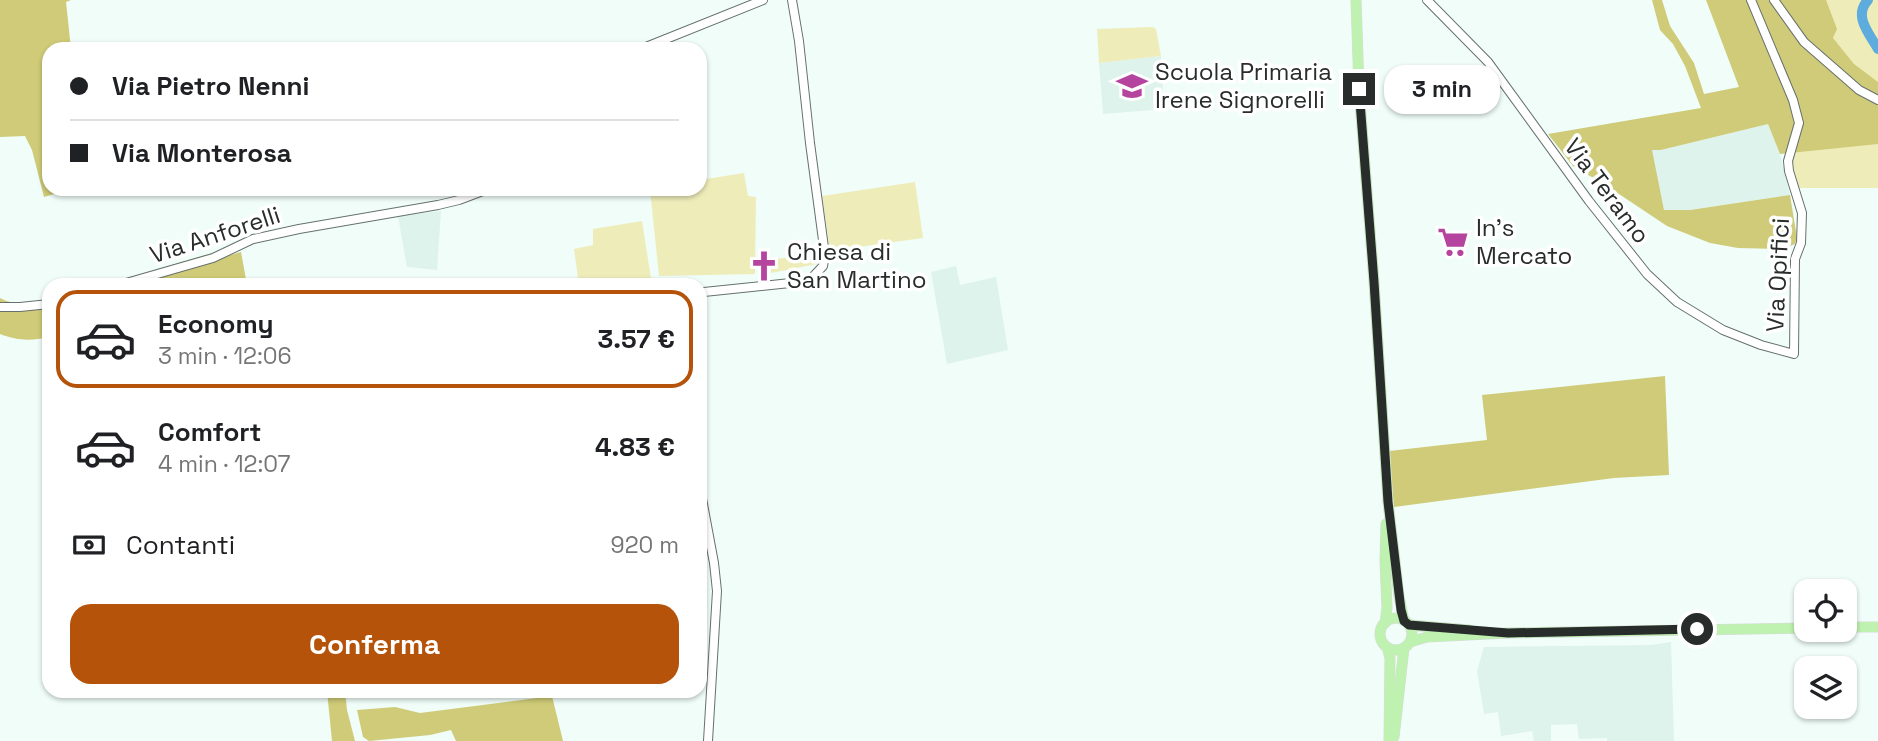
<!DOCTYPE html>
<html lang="it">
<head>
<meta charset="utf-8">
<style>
  :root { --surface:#fff; --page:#f6f6f6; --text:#202124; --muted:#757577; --line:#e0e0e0; --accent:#b45309 }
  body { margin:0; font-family:"Space Grotesk",sans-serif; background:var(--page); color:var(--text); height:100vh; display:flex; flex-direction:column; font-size:26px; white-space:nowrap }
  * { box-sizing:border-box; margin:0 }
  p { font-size:23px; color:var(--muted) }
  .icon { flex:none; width:38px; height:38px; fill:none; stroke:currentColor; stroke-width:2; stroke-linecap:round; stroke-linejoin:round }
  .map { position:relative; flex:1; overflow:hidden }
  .details { position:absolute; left:42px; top:278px; width:665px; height:420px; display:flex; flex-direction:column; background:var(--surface); border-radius:21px; box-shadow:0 2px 5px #0004 }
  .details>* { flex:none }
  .banner { position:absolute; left:42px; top:42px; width:665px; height:154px; border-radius:21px; box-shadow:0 2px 5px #0004; display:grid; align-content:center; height:154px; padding:0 28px; background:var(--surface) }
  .controls { position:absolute; left:1794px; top:579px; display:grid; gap:14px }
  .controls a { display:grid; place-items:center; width:63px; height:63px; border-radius:14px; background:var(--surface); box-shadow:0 2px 5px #0004; font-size:35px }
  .end { position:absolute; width:32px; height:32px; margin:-16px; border:9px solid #282c2b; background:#fff; box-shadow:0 0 0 4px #fff }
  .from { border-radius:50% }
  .bubble { position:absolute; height:49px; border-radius:21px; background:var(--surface); box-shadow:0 2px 5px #0004; font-size:23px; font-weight:700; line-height:49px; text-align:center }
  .banner b { display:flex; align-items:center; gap:24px; height:66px; font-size:26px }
  .banner b+b { border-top:2px solid var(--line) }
  .banner i { width:18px; height:18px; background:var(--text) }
  ul { padding:12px 0 0; list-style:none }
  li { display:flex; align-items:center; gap:21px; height:98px; margin:0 14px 10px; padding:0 14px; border:4px solid transparent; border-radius:21px }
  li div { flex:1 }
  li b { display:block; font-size:26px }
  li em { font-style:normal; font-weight:700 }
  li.current { border-color:var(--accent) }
  li>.icon { width:63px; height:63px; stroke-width:1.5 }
  .pay { display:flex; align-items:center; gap:18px; height:77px; padding:0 28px; font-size:26px }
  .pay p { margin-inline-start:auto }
  .action { display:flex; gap:14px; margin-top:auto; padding:14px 28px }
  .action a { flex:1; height:80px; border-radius:21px; background:var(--accent); color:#fff; font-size:28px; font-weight:700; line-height:80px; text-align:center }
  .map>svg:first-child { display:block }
  .built { fill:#ddf3eb }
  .green { fill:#eeedba }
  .forest { fill:#cfcb78 }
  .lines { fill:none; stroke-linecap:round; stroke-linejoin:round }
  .river { stroke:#5dacdd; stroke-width:10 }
  .minor-casing { stroke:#66716d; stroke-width:10 }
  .major-casing { stroke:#d8d9d9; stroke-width:11 }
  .minor { stroke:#fff; stroke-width:8 }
  .major { stroke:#bff2b0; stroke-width:10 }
  .route { stroke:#282c2b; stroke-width:9 }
  .labels { text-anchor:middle; stroke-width:7; stroke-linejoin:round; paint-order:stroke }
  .poi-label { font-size:24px; fill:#282c2b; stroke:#fff; text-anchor:start }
  .street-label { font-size:24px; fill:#282c2b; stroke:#fff }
</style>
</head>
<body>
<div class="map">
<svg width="1878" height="741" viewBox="0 0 1878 741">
  <rect width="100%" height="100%" fill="#f0fdf8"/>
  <!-- built -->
  <g class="built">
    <polygon points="1161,56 1164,109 1103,114 1099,63"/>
    <polygon points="1768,124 1780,154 1790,195 1689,210 1664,210 1651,150 1662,150"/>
    <polygon points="441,211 437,270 407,267 398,216"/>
    <polygon points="956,266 960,285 996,277 1008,350 947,364 931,272"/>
    <polygon points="1671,642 1674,741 1607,741 1607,738 1579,739 1577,724 1551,725 1551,741 1534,741 1532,731 1501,736 1498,712 1484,714 1477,671 1484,647 1651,645"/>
  </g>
  <!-- green -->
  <g class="green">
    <polygon points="1757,0 1878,0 1878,188 1795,188 1792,157"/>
    <polygon points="1152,27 1156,29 1161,56 1099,63 1097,29"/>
    <polygon points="744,173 748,196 756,197 755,274 659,276 650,189 700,189 700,180"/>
    <polygon points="915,182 923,238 830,251 822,196"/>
    <polygon points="642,221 652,285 579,285 574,249 593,245 593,229"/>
    <polygon points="818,255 817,264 771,273 771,259"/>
  </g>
  <!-- forest -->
  <g class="forest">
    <polygon points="0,0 71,0 66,2 71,49 49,49 49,189 71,189 44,197 32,150 25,136 0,137"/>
    <polygon points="1652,0 1662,0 1670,26 1694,63 1704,94 1739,87 1706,0 1826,0 1837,29 1833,38 1854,64 1878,82 1878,144 1780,154 1768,124 1661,150 1652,150 1664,210 1690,210 1790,195 1797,238 1795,244 1782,249 1738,248 1710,243 1667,226 1607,186 1573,166 1548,134 1701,108 1685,66 1673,44 1660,30"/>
    <polygon points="219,251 227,256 241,252 247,285 104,285"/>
    <path d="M0,298C16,307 32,302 49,299V337C31,341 18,341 0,334Z"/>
    <polygon points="1665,376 1669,475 1614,478 1394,507 1389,451 1487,440 1482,395"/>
    <polygon points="327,691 345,691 347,710 355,741 332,741"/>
    <polygon points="552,696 563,741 456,741 451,730 430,735 369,741 363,737 357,710 395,707 420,713"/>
  </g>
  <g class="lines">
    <!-- river -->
    <path class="river" d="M1868,0C1853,16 1869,33 1878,49"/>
    <!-- minor casing -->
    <g class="minor-casing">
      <g id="minor">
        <polyline points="1427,0 1488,62 1589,201 1647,274 1677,302 1723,330 1761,345 1794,354 1795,259 1801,243 1802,213 1789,171 1788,161 1799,123 1793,100 1751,0"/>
        <polyline points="1774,0 1804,42 1859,90 1878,100"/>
        <polyline points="641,49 763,0"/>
        <polyline points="119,285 213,258 253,239 299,229 438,205 459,200 488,189"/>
        <polyline points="700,295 704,292 809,281 823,266 825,255 810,143 799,41 792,0"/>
        <polyline points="0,307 20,307 49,304"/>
        <polyline points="700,488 714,563 717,591 708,741"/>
      </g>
    </g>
    <!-- major casing -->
    <g class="major-casing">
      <g id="major">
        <polyline points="1356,0 1359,89 1374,282 1388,502 1399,596 1404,621"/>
        <circle cx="1396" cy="634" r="16"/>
        <polyline points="1385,623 1387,608 1385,561 1386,524"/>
        <polyline points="1409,625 1469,630"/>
        <polyline points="1844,627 1878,627"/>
        <polyline points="1410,642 1427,637 1508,633 1806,628"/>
        <polyline points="1387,647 1390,658 1389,741"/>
        <polyline points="1394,737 1404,648"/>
      </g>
    </g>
    <!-- minor -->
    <use href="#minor" class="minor"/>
    <!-- major -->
    <use href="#major" class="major"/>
  </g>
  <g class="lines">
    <!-- route -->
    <polyline class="route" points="1359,89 1374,282 1388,502 1401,610 1404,621 1409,625 1508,633 1697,629"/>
  </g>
  <!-- icons -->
  <defs>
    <g id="school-bare" transform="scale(2.415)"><path d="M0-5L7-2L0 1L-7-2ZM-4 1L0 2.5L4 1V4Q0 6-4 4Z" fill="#b5449f" stroke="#fff" stroke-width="2.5" paint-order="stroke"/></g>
    <g id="supermarket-bare" transform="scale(2.415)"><path d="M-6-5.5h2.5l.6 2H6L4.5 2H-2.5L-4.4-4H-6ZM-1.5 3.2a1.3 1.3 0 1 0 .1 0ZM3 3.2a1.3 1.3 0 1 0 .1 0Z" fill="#b5449f" stroke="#fff" stroke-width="2.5" paint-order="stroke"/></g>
    <g id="church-bare" transform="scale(2.415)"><path d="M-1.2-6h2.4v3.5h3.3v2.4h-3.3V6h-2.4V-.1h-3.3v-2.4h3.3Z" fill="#b5449f" stroke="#fff" stroke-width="2.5" paint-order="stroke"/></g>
  </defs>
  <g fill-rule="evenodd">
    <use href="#school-bare" x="1132" y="86"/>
    <use href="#supermarket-bare" x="1453" y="242"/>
    <use href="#church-bare" x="764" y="266"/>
  </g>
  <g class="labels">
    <!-- poi labels -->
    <g class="poi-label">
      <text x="1155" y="80">Scuola Primaria<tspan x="1155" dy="28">Irene Signorelli</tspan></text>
      <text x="1476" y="236">In's<tspan x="1476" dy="28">Mercato</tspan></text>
      <text x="787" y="260">Chiesa di<tspan x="787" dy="28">San Martino</tspan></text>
    </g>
    <!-- street labels -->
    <g class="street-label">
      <text transform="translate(1607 191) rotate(53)" y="8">Via Teramo</text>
      <text transform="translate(215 235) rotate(-18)" y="8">Via Anforelli</text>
      <text transform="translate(1778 275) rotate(-87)" y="8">Via Opifici</text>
    </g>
  </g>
</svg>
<div class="controls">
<a><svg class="icon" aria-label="locate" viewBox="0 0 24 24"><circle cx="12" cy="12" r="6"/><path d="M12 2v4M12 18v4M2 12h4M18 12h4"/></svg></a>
<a><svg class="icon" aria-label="layers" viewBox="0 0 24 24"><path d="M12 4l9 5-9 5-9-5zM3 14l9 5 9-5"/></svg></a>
</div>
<i class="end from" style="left:1697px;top:629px"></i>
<i class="end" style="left:1359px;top:89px"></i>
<div class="bubble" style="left:1384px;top:65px;width:116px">3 min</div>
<div class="banner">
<b><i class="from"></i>Via Pietro Nenni</b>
<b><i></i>Via Monterosa</b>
</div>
<section class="details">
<ul>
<li class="current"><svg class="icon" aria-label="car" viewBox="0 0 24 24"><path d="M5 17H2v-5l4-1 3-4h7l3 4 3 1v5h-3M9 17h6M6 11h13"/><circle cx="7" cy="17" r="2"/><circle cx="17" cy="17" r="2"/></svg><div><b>Economy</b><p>3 min · 12:06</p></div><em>3.57 €</em></li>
<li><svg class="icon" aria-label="car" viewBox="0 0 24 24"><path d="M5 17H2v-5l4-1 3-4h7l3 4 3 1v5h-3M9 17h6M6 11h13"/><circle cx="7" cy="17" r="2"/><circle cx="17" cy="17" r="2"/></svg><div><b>Comfort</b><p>4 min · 12:07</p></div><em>4.83 €</em></li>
</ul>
<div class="pay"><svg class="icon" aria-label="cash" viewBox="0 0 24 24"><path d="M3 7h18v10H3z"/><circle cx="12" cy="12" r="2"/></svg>Contanti<p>920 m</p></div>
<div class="action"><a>Conferma</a></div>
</section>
</div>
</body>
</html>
